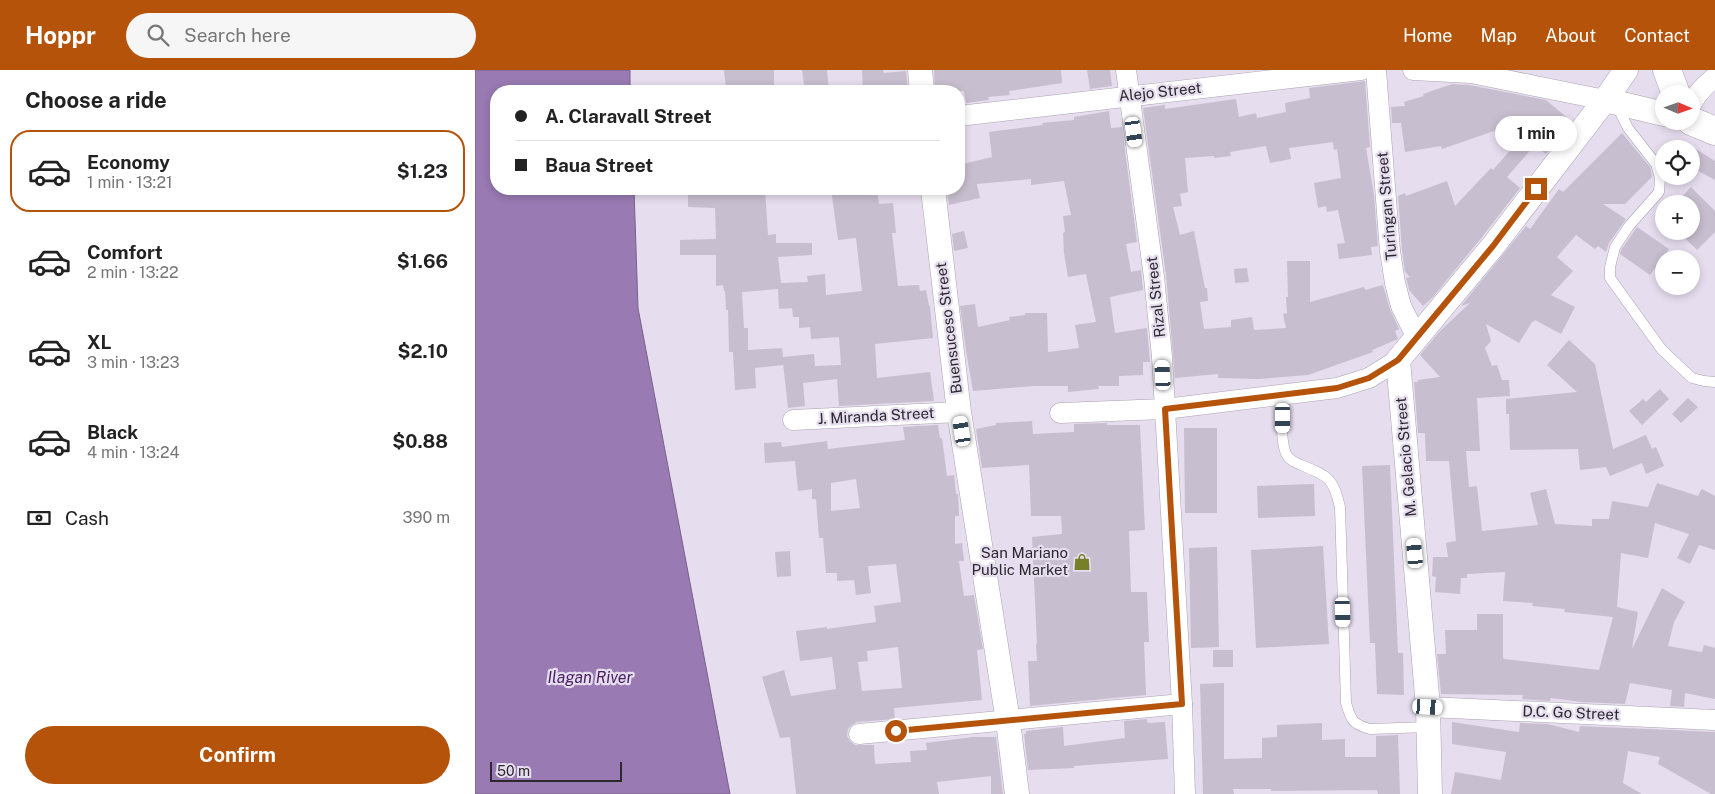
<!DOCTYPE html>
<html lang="en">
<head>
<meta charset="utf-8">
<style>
  :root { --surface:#fff; --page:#f6f6f6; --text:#222; --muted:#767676; --line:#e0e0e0; --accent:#b45309 }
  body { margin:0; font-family:"Public Sans",sans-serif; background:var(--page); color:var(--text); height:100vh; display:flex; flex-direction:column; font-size:19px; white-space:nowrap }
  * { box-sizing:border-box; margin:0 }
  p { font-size:16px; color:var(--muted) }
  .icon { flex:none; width:28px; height:28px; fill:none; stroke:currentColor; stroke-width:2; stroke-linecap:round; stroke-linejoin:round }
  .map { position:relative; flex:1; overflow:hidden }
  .drawer { display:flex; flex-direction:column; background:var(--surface); width:475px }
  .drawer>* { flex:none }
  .guide { position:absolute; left:15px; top:15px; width:475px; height:110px; border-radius:20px; box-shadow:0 2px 8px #0003; display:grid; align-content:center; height:110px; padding:0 25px; background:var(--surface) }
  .needle { width:32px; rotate:92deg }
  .controls { position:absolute; left:1180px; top:15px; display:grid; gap:10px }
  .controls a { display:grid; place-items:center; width:45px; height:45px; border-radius:50%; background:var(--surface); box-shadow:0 2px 8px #0003; font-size:25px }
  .scale { position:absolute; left:15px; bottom:12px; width:132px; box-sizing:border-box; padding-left:5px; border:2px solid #2c282f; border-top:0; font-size:14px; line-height:18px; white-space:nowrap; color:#2c282f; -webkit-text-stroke:4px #e6ddee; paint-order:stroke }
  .end { position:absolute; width:22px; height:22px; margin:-11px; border:6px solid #b45309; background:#fff; box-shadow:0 0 0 2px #fff }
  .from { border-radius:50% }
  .bubble { position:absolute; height:35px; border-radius:18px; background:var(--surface); box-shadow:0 2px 8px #0003; font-size:16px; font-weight:700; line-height:35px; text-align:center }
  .car { position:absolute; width:15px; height:30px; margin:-15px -8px; border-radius:6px; box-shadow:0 0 4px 1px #0007; background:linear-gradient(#fff 24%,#345 0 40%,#fff 0 76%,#345 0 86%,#fff 0) }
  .guide b { display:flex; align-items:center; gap:18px; height:48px; font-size:19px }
  .guide b+b { border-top:1px solid var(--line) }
  .guide i { width:12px; height:12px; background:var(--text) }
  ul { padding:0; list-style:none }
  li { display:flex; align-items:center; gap:15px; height:82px; margin:0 10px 8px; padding:0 15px; border:2px solid transparent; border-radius:20px }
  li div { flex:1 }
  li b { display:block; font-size:19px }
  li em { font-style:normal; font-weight:700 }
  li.current { border-color:var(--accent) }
  li>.icon { width:45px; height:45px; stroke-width:1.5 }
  h2 { padding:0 25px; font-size:22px; line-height:60px }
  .pay { display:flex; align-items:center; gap:12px; height:55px; padding:0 25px; font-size:19px }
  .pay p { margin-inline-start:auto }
  .button { display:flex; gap:10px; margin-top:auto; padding:10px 25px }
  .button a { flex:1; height:58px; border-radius:30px; background:var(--accent); color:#fff; font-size:20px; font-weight:700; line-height:58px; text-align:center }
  header { display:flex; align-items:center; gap:30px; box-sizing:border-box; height:70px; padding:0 25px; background:var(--accent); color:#fff }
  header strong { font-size:24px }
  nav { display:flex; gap:28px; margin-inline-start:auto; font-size:18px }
  .search { width:350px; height:45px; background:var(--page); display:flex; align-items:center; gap:12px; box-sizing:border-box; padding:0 18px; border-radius:28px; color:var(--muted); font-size:19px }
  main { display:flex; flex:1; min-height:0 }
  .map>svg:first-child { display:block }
  .water { fill:#997ab2; stroke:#78618b }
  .building { fill:#c7becf; fill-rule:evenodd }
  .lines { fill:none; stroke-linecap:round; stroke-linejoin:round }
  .service-casing { stroke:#aaa2b2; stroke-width:11 }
  .minor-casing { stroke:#aaa2b2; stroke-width:21 }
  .tertiary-casing { stroke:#aaa2b2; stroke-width:25 }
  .secondary-casing { stroke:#aaa2b2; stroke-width:29 }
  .service { stroke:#fff; stroke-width:10 }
  .minor { stroke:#fff; stroke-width:20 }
  .tertiary { stroke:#fff; stroke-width:24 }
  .secondary { stroke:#fff; stroke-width:28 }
  .route { stroke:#b45309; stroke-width:6 }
  .labels { text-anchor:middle; stroke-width:4.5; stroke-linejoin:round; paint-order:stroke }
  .street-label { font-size:15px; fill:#2c282f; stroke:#e6ddee }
  .poi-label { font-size:15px; fill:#2c282f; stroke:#e6ddee; text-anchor:end }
  .water-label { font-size:16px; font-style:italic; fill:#492064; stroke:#e6ddee }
</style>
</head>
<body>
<header>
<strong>Hoppr</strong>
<div class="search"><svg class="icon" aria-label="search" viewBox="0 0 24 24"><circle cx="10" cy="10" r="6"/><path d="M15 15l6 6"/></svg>Search here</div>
<nav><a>Home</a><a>Map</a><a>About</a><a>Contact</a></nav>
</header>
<main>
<section class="drawer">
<h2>Choose a ride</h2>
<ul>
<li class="current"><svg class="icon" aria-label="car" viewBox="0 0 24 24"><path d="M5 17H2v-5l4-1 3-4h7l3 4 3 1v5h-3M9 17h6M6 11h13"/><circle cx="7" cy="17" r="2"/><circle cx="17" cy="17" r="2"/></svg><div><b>Economy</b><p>1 min · 13:21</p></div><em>$1.23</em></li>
<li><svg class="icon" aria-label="car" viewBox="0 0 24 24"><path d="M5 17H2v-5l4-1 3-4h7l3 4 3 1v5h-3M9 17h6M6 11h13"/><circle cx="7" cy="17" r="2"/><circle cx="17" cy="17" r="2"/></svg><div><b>Comfort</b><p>2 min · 13:22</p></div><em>$1.66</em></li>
<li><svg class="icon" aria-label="car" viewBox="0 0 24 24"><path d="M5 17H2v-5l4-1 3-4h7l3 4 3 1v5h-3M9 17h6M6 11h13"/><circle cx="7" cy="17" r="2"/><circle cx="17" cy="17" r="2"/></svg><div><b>XL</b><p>3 min · 13:23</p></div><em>$2.10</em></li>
<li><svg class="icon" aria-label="car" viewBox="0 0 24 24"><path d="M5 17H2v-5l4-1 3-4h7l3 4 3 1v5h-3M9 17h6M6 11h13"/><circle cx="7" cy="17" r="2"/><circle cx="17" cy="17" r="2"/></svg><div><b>Black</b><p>4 min · 13:24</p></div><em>$0.88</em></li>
</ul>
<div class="pay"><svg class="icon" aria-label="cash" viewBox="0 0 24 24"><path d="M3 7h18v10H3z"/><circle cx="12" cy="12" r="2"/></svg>Cash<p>390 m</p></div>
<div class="button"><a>Confirm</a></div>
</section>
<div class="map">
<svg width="1240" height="724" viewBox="0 0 1240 724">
  <rect width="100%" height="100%" fill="#e6ddee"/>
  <!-- water -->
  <polygon class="water" points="0,0 155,0 155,21 21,21 21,119 159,119 163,238 255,724 0,724"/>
  <!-- building -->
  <g class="building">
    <polygon points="249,0 299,0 299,21 254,21 254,18 251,18"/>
    <polygon points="327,0 352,0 354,21 330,21"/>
    <polygon points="387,0 408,0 409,3 431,1 433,21 388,21"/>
    <polygon points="459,0 586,0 587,13 534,21 535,25 513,27 514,30 491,33 489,21 460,21"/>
    <polygon points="612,0 635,0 637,16 615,19"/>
    <polygon points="890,11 895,77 891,78 899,125 903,176 896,177 897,185 864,189 862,174 870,173 863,140 852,142 851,136 843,138 839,113 866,108 862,79 859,80 858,72 814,78 816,89 795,93 791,76 755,82 756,86 739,88 739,86 710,88 713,122 705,124 707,136 698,137 705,165 719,161 730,218 732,218 733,231 725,232 729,259 756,257 756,250 777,247 779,260 811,258 808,244 812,243 811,227 813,227 812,191 835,191 835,232 889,217 890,220 908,215 915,239 924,259 920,261 923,269 897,280 898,282 833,305 784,309 743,308 743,304 700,308 691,205 668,38 690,35 690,39 761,29 764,47 781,43 782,48 811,42 810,33 835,28 834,18"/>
    <polygon points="977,14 994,15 1071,30 1096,51 1071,84 1060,75 1032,107 1045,118 1007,167 958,227 948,236 934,220 932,211 931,208 935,207 930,202 927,180 923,126 930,123 931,126 972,111 980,136 1016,98 1018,100 1037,78 1019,61 967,79 966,76 930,82 926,53 917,53 916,37 930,36 929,32 949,26 948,24"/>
    <polygon points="634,41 636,58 647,57 662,172 651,174 656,202 666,200 668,220 635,227 640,263 672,258 675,292 668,292 668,305 644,306 644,316 623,316 624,319 593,322 593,316 560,316 498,321 491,281 485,236 500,234 503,257 535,250 534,247 550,245 550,243 572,243 573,282 604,278 600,255 621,252 611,204 593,207 589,183 588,163 590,162 588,146 596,145 589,111 556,115 556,109 502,114 505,128 474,135 472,121 484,119 484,95 517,87 514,62 568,55 567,53 599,50 599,47"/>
    <polygon points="1147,63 1175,97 1177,107 1150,134 1128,134 1151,149 1134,173 1131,182 1123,176 1120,179 1101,165 1082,187 1098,201 1076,225 1100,237 1086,264 1060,250 1058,252 1057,252 1044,273 1011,254 1016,271 1010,278 1017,296 1022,295 1027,310 1034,310 1035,326 1002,328 1005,381 991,381 994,417 1002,416 1007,461 1063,455 1055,423 1071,419 1080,454 1117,456 1117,449 1134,449 1137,431 1173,437 1182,413 1223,426 1227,419 1240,426 1240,480 1224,475 1215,494 1202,488 1214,464 1180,453 1173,488 1146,483 1142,537 1163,542 1157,579 1187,518 1210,532 1199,552 1193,576 1227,582 1229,575 1240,578 1240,629 1210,623 1209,637 1195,636 1197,620 1155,613 1150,634 1107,632 1076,628 1075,631 1047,629 1048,625 966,624 962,584 971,584 970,560 1002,560 1002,544 1028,544 1028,588 1029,589 1124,600 1138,547 1089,542 1090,539 1057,536 1058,533 1028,531 1030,502 992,504 992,508 986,508 985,524 960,522 961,507 957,506 958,487 973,487 971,473 981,471 974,391 951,391 950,363 943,363 939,312 943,312 943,310 965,307 945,285 965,261 995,233 986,236 1051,156 1055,159 1084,119 1088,122"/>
    <polygon points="1216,76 1240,91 1240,110 1216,97"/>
    <polygon points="1216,117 1240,141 1240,162 1222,180 1203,161 1216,161 1216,134 1200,134"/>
    <path d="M213,119H290L293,165L301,164V173H337V185L303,187L306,213L333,212L332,206L350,204L351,225L387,221L381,168L363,170L356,119H402L404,134L418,133L421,163H417L423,216L444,215L445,221L451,220L454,236H455L458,268L400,274L402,308L455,302L459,331L364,336L362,309L328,313L330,336L313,338L308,293V295L280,298L281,318L260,320L258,282H254L253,240H251L250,221H249L248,215L241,216V185H205V170L241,169L240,138L213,137ZM303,219L304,239L317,238L318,247H324V258L335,257L336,269L364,267L366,295L340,296L339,284L308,287L307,278L273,280V258H269L267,222Z"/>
    <polygon points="1162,157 1194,179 1175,205 1145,184 1146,180"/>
    <polygon points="489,161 493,178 479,181 477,164"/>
    <polygon points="772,198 774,212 760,213 759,199"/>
    <polygon points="1094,270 1120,294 1138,379 1171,365 1177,379 1181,377 1189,396 1171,404 1167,393 1135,406 1131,397 1105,400 1103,379 1035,380 1034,344 1031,344 1031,329 1102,322 1072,295"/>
    <polygon points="1185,319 1194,329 1167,355 1154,341 1168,329 1171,332"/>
    <polygon points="1213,328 1223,337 1206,353 1197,344"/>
    <polygon points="557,351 558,364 599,362 599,354 632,353 632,355 665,355 670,460 654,461 656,522 672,522 674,572 669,572 671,625 555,636 553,591 562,591 561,574 562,574 557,467 587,464 586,446 556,446 554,395 507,398 501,359 521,355 521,353"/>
    <path d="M463,355L465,368H467L472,406L479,405L481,424H483L484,446H480V474L487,473L489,491H484L489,526L499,525L508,579L502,580L507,630L419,638L420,649L382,652L377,655L373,659L372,666L375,671L380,675H399L400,694L436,692L435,681L452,680L451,673L498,667H521L528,724H516V706L462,712L464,724H321L315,667L305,668L287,607L309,600L316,626L361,619L357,587L325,591L321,561L352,557V559L401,552L399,536L426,532L421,494L393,496L396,523L381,525L379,510L362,511V503H351L348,468H344L341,429H337V419L323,421L320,391L290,393L289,373L306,372L307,377L352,371L353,379L430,370L428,357ZM381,409L385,438L356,441V413ZM423,577L427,618L387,621L383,592L393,591L392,581Z"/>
    <polygon points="709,358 742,358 742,443 710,443"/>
    <polygon points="915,395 923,583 928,583 929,625 902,624 900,573 895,573 887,396"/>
    <polygon points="839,414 840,446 783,448 782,416"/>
    <polygon points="848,476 854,574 781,578 776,480"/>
    <polygon points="742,477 744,577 716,578 714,478"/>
    <polygon points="315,481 316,506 302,507 300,482"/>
    <rect x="738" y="580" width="20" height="17"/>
    <polygon points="749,613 749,689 787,688 787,668 802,667 802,655 847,653 847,670 870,669 870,687 901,687 901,666 923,665 925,724 903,724 902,720 796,721 796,719 758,719 759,724 728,724 725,614"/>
    <polygon points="672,649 673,653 690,652 693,689 599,696 599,698 553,700 549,664 551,664 551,661 588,657 589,676 650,668 649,651"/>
    <polygon points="977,652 1044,662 1045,653 1073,654 1104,662 1105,656 1240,662 1240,724 1236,724 1183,694 1185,687 1153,681 1148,713 1167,724 976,724 980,702 1026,710 1031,682 977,674"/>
  </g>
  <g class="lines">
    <!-- service casing -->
    <g class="service-casing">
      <g id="service">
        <polyline points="1142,36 1153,58 1181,94 1185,108 1184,122 1154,156 1140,177 1135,197 1135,208 1187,280 1217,308 1229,311 1240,312"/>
        <path d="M807,325C808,340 804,375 813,387C816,391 822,393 826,395C854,406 858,408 865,437L871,633C876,650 877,654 895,659L953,657"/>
      </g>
    </g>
    <!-- minor casing -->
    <g class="minor-casing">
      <g id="minor">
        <polyline points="651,0 679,207 687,287 707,634 710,724"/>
        <polyline points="901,0 915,181 920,213 926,236 942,268"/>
        <polyline points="938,0 996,3 1130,30"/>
        <path d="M1216,35C1221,24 1230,15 1240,7"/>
        <polyline points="484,46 886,0"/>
        <polyline points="585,343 690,339 862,318 894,308 923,290"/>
        <polyline points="318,350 484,342"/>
        <polyline points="953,637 1240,650"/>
        <polyline points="384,664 707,634"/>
      </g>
    </g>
    <!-- tertiary casing -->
    <g class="tertiary-casing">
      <g id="tertiary">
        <polyline points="445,0 447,21"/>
        <polyline points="1130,30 1189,44"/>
        <polyline points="458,119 484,342 533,651 542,724"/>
        <polyline points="955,724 953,637 923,290 1018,176 1130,30 1151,0"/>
      </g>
    </g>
    <!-- secondary casing -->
    <g class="secondary-casing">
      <g id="secondary">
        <polyline points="1192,0 1201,24"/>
        <polyline points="1216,51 1240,61"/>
      </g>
    </g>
    <!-- service -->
    <use href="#service" class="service"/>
    <!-- minor -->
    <use href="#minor" class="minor"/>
    <!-- tertiary -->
    <use href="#tertiary" class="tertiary"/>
    <!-- secondary -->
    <use href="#secondary" class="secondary"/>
  </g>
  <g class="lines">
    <!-- route -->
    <polyline class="route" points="421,661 707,634 690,339 862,318 894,308 923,290 1018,176 1061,119"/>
  </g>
  <!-- icons -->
  <defs>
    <g id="shop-bare" transform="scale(1.35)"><path d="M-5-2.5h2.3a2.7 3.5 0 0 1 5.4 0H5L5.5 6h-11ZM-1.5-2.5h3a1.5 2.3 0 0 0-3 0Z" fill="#777f29" stroke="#e6ddee" stroke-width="2.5" paint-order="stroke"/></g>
  </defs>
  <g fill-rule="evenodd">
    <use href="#shop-bare" x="607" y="492"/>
  </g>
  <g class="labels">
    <!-- street labels -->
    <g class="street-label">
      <text transform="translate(685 22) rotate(-6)" y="5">Alejo Street</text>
      <text transform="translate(912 136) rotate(-95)" y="5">Turingan Street</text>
      <text transform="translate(681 227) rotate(-96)" y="5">Rizal Street</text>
      <text transform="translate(474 258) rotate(-97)" y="5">Buensuceso Street</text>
      <text transform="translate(401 346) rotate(-3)" y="5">J. Miranda Street</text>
      <text transform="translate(931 387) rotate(-95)" y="5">M. Gelacio Street</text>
      <text transform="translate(1096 643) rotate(2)" y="5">D.C. Go Street</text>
    </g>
    <!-- poi labels -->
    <g class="poi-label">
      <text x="593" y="488">San Mariano<tspan x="593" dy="17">Public Market</tspan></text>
    </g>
    <!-- water labels -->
    <g class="water-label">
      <text x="115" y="613">Ilagan River</text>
    </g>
  </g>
</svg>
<div class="controls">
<a><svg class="needle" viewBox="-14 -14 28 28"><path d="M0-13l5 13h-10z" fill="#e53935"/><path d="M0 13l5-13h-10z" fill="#767676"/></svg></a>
<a><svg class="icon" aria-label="locate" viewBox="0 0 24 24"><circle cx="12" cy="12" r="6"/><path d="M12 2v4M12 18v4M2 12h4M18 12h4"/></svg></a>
<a>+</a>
<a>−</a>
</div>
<div class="scale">50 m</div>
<i class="end from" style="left:421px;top:661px"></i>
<i class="end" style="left:1061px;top:119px"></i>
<div class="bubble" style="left:1020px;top:46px;width:82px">1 min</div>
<i class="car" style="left:659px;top:62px;rotate:172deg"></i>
<i class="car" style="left:688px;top:305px;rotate:357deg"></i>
<i class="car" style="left:808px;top:348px;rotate:180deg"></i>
<i class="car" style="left:487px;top:361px;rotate:351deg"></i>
<i class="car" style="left:940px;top:483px;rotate:355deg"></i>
<i class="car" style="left:868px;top:542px;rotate:178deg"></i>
<i class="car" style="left:953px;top:637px;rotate:93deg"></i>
<div class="guide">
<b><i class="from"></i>A. Claravall Street</b>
<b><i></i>Baua Street</b>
</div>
</div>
</main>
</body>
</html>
